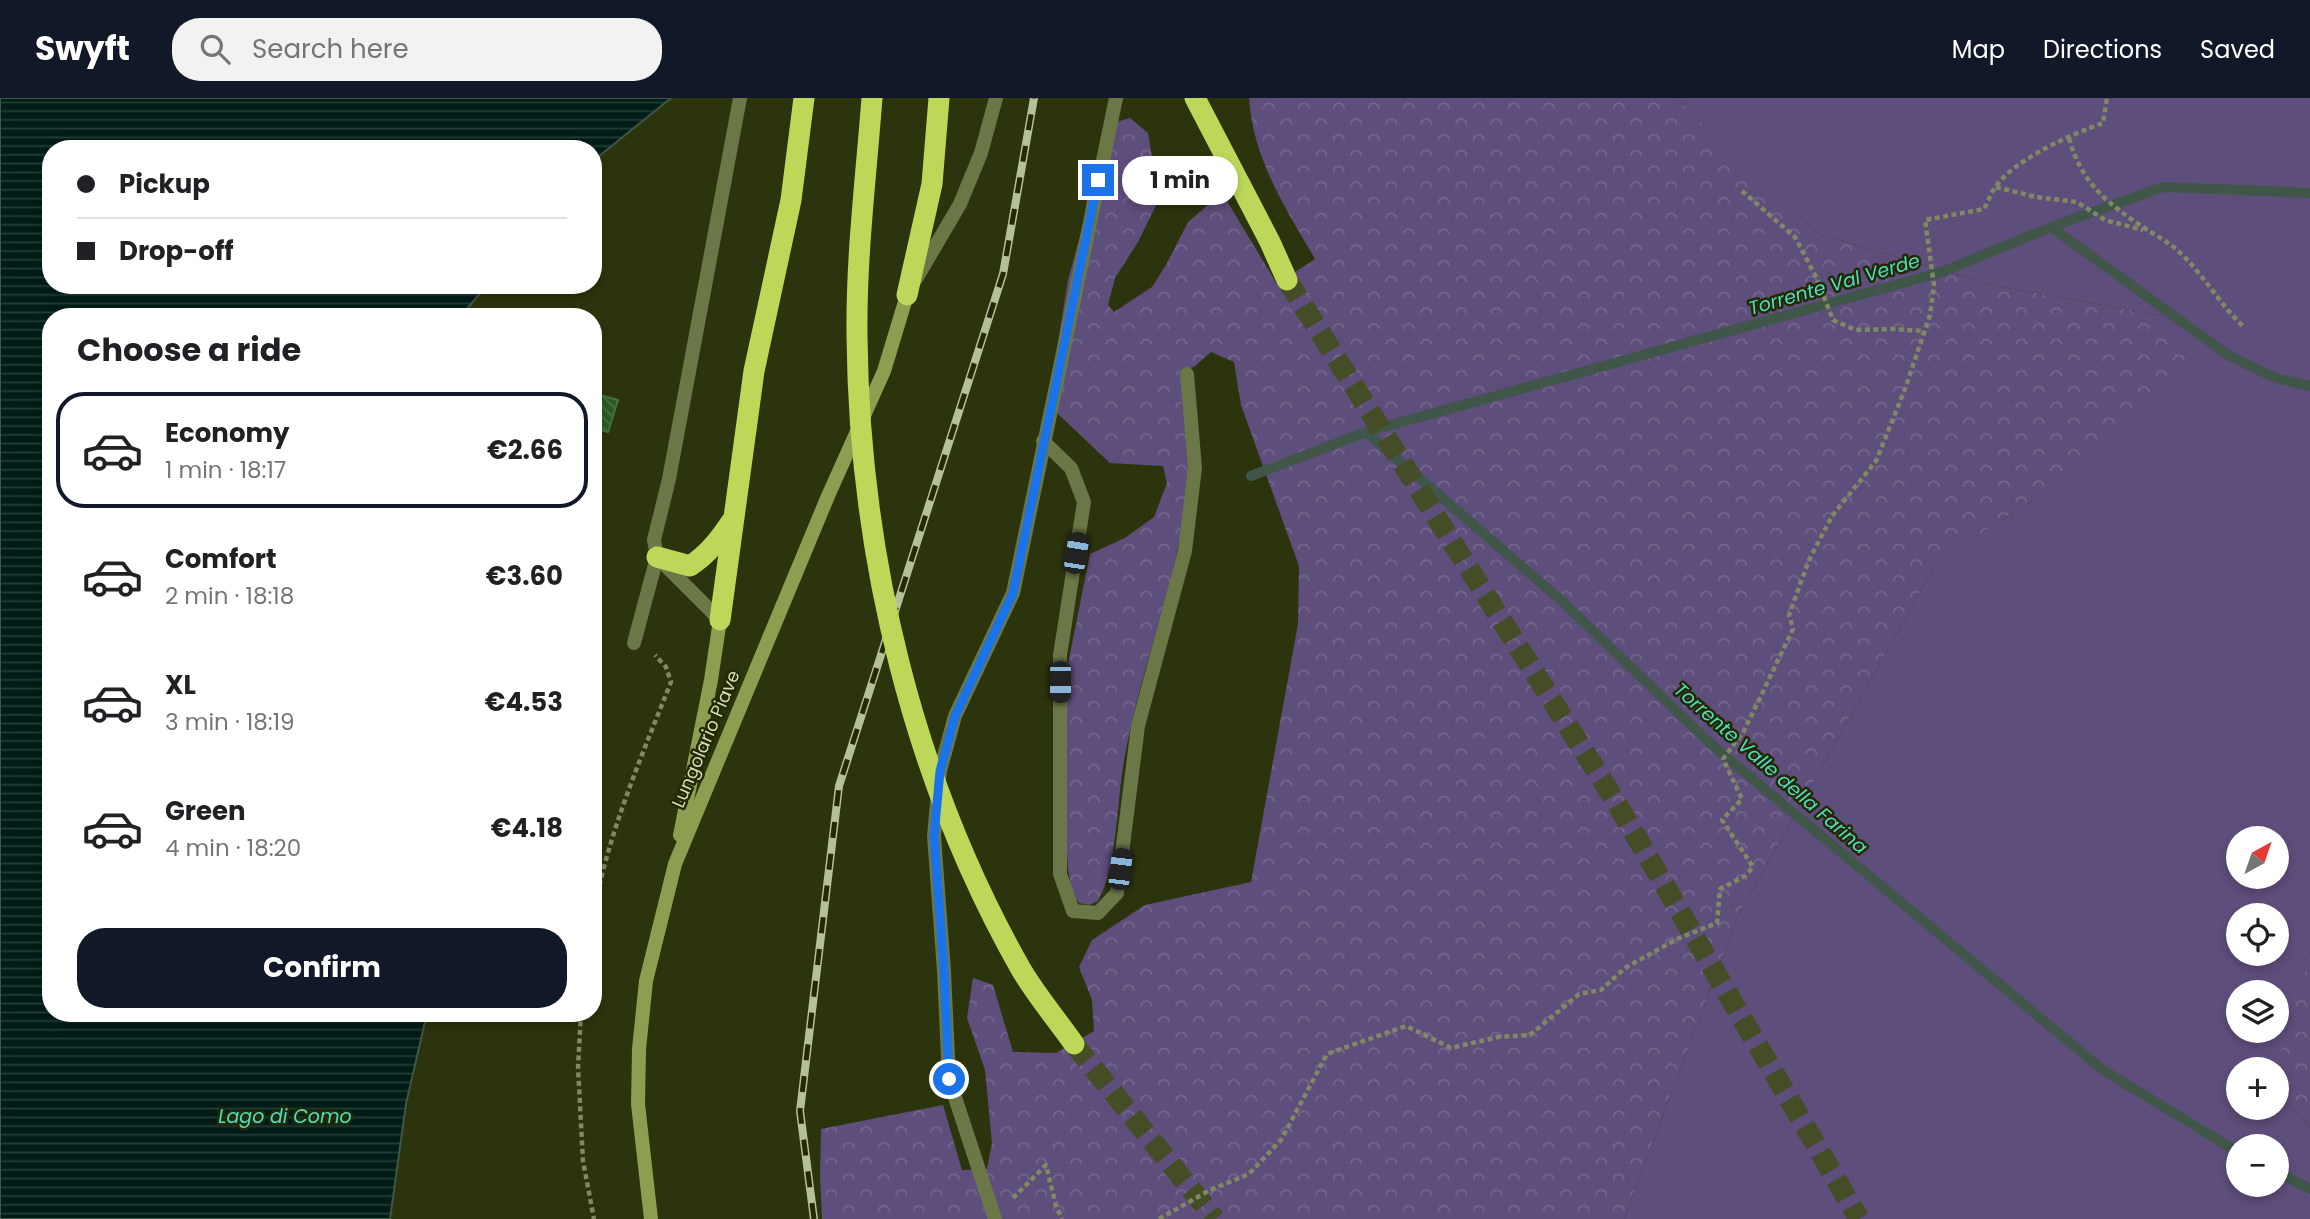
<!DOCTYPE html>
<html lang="en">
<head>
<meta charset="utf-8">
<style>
  :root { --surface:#fff; --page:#f2f2f2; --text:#202124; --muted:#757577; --line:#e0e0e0; --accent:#111827 }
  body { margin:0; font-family:Poppins,sans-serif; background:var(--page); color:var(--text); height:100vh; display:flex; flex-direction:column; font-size:26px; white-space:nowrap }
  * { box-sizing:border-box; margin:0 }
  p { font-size:23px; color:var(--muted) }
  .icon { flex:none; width:38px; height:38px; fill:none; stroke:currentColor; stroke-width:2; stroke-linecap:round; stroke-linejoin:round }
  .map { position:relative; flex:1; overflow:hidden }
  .side { position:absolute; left:42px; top:210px; width:560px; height:714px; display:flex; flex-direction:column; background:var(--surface); border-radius:28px; box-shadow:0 4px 10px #0003 }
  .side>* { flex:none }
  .hud { position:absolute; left:42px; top:42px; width:560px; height:154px; border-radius:28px; box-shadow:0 4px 10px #0003; display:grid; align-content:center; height:154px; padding:0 35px; background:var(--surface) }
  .needle { width:46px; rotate:40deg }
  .buttons { position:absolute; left:2226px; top:728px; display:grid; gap:14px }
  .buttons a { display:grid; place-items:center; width:63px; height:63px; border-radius:50%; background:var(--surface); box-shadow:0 4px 10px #0003; font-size:35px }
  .end { position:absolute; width:32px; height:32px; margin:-16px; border:9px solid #1a73e8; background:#fff; box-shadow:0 0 0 4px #fff }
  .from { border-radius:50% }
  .bubble { position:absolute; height:49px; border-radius:24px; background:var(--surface); box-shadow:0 4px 10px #0003; font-size:23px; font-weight:700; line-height:49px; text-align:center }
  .car { position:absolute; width:21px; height:42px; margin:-21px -10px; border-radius:9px; box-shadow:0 0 5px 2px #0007; background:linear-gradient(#222 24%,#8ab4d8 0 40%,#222 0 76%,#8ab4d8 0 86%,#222 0) }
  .hud b { display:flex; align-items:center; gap:24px; height:66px; font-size:26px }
  .hud b+b { border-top:2px solid var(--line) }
  .hud i { width:18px; height:18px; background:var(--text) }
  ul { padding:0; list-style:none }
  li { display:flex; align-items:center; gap:21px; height:116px; margin:0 14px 10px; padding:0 21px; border:4px solid transparent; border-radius:28px }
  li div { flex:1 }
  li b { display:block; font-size:26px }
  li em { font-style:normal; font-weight:700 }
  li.selected { border-color:var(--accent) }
  li>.icon { width:63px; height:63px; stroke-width:1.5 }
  h2 { padding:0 35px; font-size:32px; line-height:84px }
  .button { display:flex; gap:14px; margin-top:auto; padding:14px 35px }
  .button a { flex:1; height:80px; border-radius:28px; background:var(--accent); color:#fff; font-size:28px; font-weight:700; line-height:80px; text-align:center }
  header { display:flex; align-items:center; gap:42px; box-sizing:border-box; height:98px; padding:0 35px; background:var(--accent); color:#fff }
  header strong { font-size:33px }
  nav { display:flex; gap:38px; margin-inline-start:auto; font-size:24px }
  .search { width:490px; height:63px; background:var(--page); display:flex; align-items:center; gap:18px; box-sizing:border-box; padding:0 24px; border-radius:28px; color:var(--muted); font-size:26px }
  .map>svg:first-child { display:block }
  .green { fill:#5e4e7c; fill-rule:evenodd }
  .forest { fill:url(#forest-crowns) }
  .water { fill:url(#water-rules); stroke:#3f5648; stroke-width:2 }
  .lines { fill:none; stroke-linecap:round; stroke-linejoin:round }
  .stream { stroke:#3f5648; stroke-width:10 }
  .building { fill:url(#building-back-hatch); stroke:#437038; stroke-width:2 }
  .highway-tunnel { stroke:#454d27; stroke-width:21; stroke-dasharray:21 10; stroke-linecap:butt }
  .path { stroke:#808964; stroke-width:4.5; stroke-dasharray:5 3.5; stroke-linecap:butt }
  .lane { stroke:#6b7747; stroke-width:14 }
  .street { stroke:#6b7747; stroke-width:14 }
  .secondary { stroke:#8c9e4f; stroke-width:14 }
  .highway { stroke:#bdd858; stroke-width:21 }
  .rail-casing { stroke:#b5bf9b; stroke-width:8 }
  .rail { stroke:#222903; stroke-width:5; stroke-dasharray:16; stroke-linecap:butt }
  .highway-bridge { stroke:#bdd858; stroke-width:21 }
  .route { stroke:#1a73e8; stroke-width:9 }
  .labels { text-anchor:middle; stroke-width:5; stroke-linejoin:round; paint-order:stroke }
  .street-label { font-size:18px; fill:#d3ddb9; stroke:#222903 }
  .water-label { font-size:19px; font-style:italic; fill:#4dddc5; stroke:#222903 }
</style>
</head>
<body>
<header>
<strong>Swyft</strong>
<div class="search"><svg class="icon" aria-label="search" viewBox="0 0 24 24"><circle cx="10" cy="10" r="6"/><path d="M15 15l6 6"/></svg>Search here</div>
<nav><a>Map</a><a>Directions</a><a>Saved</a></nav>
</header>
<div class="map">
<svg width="2310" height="1121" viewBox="0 0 2310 1121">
  <defs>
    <pattern id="forest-crowns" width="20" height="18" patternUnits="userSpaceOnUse" patternTransform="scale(1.75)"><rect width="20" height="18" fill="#5e4e7c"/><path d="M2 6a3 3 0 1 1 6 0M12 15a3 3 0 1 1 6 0" fill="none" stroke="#74678c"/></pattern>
    <pattern id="water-rules" width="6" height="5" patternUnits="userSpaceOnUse" patternTransform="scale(1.75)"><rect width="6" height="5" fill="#001c17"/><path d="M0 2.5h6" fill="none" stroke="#243d37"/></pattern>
    <pattern id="building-back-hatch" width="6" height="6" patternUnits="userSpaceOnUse" patternTransform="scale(1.75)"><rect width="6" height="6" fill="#2c5921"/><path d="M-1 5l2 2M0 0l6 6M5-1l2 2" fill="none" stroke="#4a703f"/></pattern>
  </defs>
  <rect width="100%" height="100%" fill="#2c340d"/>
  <!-- green -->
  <path class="green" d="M1676,0H2310V852L2287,1003L2310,1029V1121H1624L1738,818L1936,466L2079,371L2163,218L1997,188L1818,136ZM2238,740H2277V779H2238ZM2238,817H2277V856H2238ZM2238,894H2277V933H2238ZM2238,971H2277V1010H2238ZM2238,1048H2277V1087H2238Z"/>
  <!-- forest -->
  <g class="forest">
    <path d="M1249,0H1676L1818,136L1997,188L2163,218L2197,258L2079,371L1936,466L1738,818L1624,1121H822L820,1079L821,1031L943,1007L962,1072L987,1071L992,1045L985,972L967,920L973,880L993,887L1013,954L1056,955L1094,933L1092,902L1079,869L1092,842L1145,807L1251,784L1298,526L1299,468L1241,307L1234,264L1211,254L1194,269L1180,273C1188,311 1193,354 1188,394C1176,486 1140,572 1124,663C1117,701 1117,771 1098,803L1089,807L1079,805L1072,795L1068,771L1064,706L1065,631L1068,566L1090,456L1125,440L1154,419L1167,385L1163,368L1110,365L1058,316L1054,301L1056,257L1068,182L1084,124L1090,77L1105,39L1117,24L1130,20L1148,35L1159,101L1138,144L1115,180L1108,207L1114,214L1152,189L1166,167L1188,124L1222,95L1277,186L1315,161C1285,109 1253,61 1249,0Z"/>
    <polygon points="2310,852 2310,1029 2287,1003 2278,964 2305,876"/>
  </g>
  <!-- water -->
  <polygon class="water" points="0,0 671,0 593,63 593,51 51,51 51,187 487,187 460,219 51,219 51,915 427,915 406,1006 390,1121 0,1121"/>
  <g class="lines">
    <!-- stream -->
    <g class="stream">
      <polyline points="2051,129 2228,257 2275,280 2310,288"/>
      <polyline points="1366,334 1942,174 2051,129 2163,89 2310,95"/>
      <polyline points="1251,378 1366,334 1563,504 1713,648 2103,972 2238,1054"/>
      <polyline points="2277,1074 2310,1091"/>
    </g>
  </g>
  <!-- building -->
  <polygon class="building" points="593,295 618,302 608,334 593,330"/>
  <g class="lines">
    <!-- highway-tunnel -->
    <g class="highway-tunnel">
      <polyline points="1287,182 1616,704 1859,1121"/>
      <polyline points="1074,946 1215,1121"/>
    </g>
    <!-- path -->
    <g class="path">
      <path d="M2069,40C2081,85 2108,106 2146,131C2157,138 2168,144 2177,152C2203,175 2219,206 2244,229"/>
      <polyline points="1996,89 2036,99 2077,104 2105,122 2143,132"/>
      <polyline points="1742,93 1795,139 1816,179 1833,222 1856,232 1893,231 1924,233"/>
      <path d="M593,821C606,739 641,660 671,584L666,569L655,557"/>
      <polyline points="581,915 578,969 583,1063 594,1121"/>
      <polyline points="1013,1100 1046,1067 1056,1108 1062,1121"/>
      <path d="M1159,1121L1210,1092L1249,1076L1281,1042L1327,956L1406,928L1451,950L1498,939L1530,937L1579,896L1601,892L1625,870L1677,841L1717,825L1720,791L1745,778L1753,769L1722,722L1742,701L1723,661L1744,633L1793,531L1789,517L1809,462L1832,418L1876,363L1905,291L1930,217L1934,187L1925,122L1984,111C1988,104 1990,97 1994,91C2012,62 2072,36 2103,25L2107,0"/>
    </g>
    <!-- lane -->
    <g class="lane">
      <polyline points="1043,343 1071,370 1084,404 1060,557 1060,776 1073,813 1098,815 1117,795 1138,628 1185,453 1195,370 1187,276"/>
      <polyline points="634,545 657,459"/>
      <polyline points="995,1121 949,981 944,873 934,738 940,673 955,618 1013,495 1116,0"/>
    </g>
    <!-- street -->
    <g class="street">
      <polyline points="916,181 960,106 981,55 996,0"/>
      <polyline points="720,522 657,459 654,442 669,381 740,0"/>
    </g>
    <!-- secondary -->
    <g class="secondary">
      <polyline points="680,737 711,582 720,522"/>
      <polyline points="651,1121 638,1006 639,951 646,883 675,766 828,398 884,273 907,197"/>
    </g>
    <!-- highway -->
    <g class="highway">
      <polyline points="1195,0 1270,144 1287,182"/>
      <polyline points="907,197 932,86 939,0"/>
      <path d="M657,459L690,468C708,456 719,442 731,424"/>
      <polyline points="720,522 754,273 791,102 804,0"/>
    </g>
    <!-- rail casing -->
    <g class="rail-casing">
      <polyline id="rail" points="814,1121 800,1013 839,688 1003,176 1034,0"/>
    </g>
    <!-- rail -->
    <use href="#rail" class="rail"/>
    <!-- highway-bridge -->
    <path class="highway-bridge" d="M872,0C866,79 856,159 857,238C859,457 913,682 1022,873C1037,898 1057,922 1074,946"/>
  </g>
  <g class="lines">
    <!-- route -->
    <polyline class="route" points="949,981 944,873 934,738 940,673 955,618 1013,495 1098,82"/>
  </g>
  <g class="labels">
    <!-- street labels -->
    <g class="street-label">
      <text transform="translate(706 641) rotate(-67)" y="6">Lungolario Piave</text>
    </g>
    <!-- water labels -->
    <g class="water-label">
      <text transform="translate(1834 186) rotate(-16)" y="7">Torrente Val Verde</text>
      <text transform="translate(1771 670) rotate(41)" y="7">Torrente Valle della Farina</text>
      <text x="285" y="1025">Lago di Como</text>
    </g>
  </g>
</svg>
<div class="buttons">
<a><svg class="needle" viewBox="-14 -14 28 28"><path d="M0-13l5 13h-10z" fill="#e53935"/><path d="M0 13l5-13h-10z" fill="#757577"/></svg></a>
<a><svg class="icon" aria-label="locate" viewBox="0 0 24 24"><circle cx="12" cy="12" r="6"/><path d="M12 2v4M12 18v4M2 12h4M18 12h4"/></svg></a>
<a><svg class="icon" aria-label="layers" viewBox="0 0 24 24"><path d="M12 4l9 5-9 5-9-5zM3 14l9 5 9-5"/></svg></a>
<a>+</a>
<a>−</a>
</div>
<i class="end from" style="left:949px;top:981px"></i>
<i class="end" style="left:1098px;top:82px"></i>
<div class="bubble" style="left:1122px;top:58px;width:116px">1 min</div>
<i class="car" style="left:1076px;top:455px;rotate:9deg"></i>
<i class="car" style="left:1060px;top:584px;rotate:180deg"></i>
<i class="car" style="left:1120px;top:771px;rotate:7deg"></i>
<div class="hud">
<b><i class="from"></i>Pickup</b>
<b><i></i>Drop-off</b>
</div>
<section class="side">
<h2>Choose a ride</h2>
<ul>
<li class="selected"><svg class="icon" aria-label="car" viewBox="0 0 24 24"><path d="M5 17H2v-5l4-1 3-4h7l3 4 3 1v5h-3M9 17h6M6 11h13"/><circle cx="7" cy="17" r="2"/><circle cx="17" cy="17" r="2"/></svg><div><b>Economy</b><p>1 min · 18:17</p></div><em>€2.66</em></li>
<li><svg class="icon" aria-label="car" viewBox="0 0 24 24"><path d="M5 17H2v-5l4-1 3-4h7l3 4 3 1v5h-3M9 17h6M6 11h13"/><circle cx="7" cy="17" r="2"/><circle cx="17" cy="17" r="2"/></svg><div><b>Comfort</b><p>2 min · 18:18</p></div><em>€3.60</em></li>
<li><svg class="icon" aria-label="car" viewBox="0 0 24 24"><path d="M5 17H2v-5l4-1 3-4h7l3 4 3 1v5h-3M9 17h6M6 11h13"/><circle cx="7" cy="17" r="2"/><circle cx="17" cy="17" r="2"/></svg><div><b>XL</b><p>3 min · 18:19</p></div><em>€4.53</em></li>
<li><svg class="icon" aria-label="car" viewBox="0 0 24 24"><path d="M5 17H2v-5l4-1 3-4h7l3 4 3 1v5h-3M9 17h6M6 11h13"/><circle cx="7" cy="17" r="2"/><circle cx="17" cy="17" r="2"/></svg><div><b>Green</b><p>4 min · 18:20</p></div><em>€4.18</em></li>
</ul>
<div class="button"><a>Confirm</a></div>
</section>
</div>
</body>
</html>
